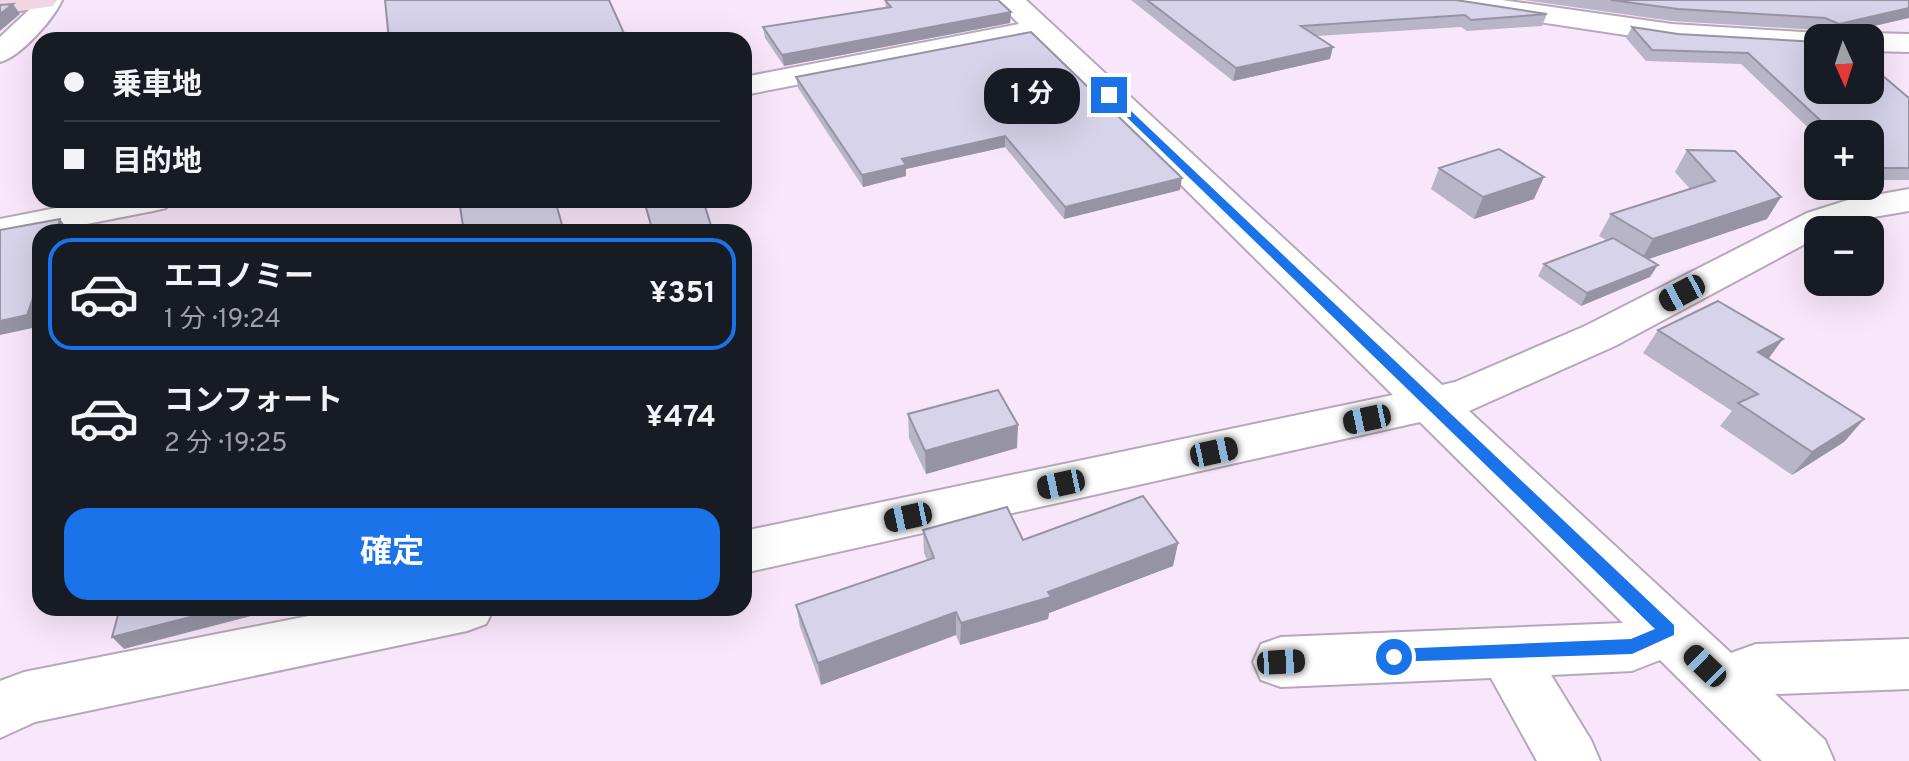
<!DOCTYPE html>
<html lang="ja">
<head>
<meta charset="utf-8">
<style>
  :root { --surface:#171b24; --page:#242831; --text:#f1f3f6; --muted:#9ea1a6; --line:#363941; --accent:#1a73e8 }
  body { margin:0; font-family:Overpass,"Noto Sans JP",sans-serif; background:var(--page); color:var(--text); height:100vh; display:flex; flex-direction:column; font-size:30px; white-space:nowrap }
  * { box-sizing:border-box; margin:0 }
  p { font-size:26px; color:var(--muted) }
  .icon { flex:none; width:44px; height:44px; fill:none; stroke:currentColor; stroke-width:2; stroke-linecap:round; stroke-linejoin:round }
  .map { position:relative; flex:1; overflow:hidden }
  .details { position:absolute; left:32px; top:224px; width:720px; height:392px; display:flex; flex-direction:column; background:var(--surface); border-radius:24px; box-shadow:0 8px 32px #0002 }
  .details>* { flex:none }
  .hud { position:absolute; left:32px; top:32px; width:720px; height:176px; border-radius:24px; box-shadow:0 8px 32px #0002; display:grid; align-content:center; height:176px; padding:0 32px; background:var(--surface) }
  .needle { width:52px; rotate:177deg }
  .tools { position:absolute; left:1804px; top:24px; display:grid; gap:16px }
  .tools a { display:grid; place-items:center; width:80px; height:80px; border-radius:16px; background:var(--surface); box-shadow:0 8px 32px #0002; font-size:40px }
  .end { position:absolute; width:36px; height:36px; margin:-18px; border:10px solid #1a73e8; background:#fff; box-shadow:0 0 0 4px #fff }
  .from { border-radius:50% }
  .bubble { position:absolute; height:56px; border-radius:24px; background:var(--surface); box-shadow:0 8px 32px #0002; font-size:26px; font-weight:700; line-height:56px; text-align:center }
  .car { position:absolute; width:24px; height:48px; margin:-24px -12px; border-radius:10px; box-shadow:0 0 6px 2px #0007; background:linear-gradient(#222 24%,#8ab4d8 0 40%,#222 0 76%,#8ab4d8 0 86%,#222 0) }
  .hud b { display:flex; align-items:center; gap:28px; height:76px; font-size:30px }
  .hud b+b { border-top:2px solid var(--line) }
  .hud i { width:20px; height:20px; background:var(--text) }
  ul { padding:14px 0 0; list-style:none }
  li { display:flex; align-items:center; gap:24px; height:112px; margin:0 16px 12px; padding:0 16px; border:4px solid transparent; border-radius:24px }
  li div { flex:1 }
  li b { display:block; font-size:30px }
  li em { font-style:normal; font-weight:700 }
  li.on { border-color:var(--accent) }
  li>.icon { width:72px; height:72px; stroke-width:1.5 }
  .button { display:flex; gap:16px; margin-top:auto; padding:16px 32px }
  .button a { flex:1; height:92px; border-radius:24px; background:var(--accent); color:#fff; font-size:32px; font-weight:700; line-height:92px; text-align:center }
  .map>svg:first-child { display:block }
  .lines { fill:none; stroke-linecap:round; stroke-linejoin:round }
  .street-casing { stroke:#b7a7ba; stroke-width:4 }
  .secondary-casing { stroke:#b7a7ba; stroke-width:4 }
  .street { fill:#fff; fill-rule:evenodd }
  .secondary { fill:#f2d5e2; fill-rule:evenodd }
  .wall { fill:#b8b5c9 }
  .shaded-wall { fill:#9694a4 }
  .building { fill:#d6d3ea; stroke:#9694a4; stroke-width:2 }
  .route { fill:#1a73e8 }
</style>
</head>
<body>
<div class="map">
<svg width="1909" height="761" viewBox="0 0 1909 761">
  <rect width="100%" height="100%" fill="#f8e7fa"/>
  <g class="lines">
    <!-- street casing -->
    <g class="street-casing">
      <g id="street">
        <path d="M34,0H62C54,19 20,57 0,62V37L32,7Z"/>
        <polygon points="996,0 1026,0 1442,385 1455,382 1585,326 1807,213 1848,200 1909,189 1909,211 1856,220 1831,230 1818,230 1818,237 1615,346 1469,411 1731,653 1756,644 1909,639 1909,689 1775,694 1825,740 1834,761 1762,761 1660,660 1632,671 1551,675 1591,740 1600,761 1537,761 1491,678 1281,687 1261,680 1253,662 1261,644 1281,637 1623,623 1420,422 744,573 744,531 1393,395 1034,39 744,95 744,77 1019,24"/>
        <polygon points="1431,0 1502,0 1672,24 1818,33 1830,38 1818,38 1818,51 1672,42 1445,8 1435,6"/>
        <polygon points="1870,33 1909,34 1909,52 1870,51 1870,38 1858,38"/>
        <polygon points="97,200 171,200 166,208 153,211 0,241 0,219"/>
        <polygon points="349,608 494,608 486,624 467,631 35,722 0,738 0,681 24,672"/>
      </g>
    </g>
    <!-- secondary casing -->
    <g class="secondary-casing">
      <polygon id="secondary" points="0,0 57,0 53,6 0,14"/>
    </g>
    <!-- street -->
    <use href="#street" class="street"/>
    <!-- secondary -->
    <use href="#secondary" class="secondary"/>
  </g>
  <!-- wall -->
  <g class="wall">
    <polygon points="885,0 1011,12 1010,23 784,66 765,38 763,27 886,8"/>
    <polygon points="1131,0 1456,0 1547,14 1542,26 1467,31 1461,27 1317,36 1330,59 1233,81"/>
    <polygon points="1524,0 1909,0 1834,35 1838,38 1823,38 1826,33 1818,30 1672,21"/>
    <polygon points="1632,27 1678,34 1909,98 1909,180 1870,180 1870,134 1818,134 1818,137 1741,64 1646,61 1626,38"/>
    <polygon points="1031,32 1180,190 1064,219 1005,147 906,169 906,176 863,187 798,88 796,77"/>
    <polygon points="1687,150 1767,219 1648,259 1650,277 1581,306 1538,276 1544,264 1606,240 1599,236 1611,214 1690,189 1675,172"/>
    <polygon points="1439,168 1534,199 1474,219 1431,189"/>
    <polygon points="1658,330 1769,359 1864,419 1844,442 1792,475 1720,426 1732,411 1643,353"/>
    <polygon points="908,414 1017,448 926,474 909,438"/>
    <polygon points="923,530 1023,540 1178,543 1173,566 1049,613 1048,619 960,645 956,635 821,685 800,627 796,605 927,560 924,553"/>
  </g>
  <!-- shaded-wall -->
  <g class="shaded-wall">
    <polygon points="13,4 20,14 0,31 0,14"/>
    <polygon points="1909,8 1909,18 1831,36 1839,24"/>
    <polygon points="1011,12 1010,23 784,66 782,55"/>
    <polygon points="1333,47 1330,59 1233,81 1236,68"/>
    <polygon points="1005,136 1005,147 906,169 906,176 863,187 862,175 902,159"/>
    <polygon points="1544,177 1534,199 1474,219 1483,197"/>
    <polygon points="1182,178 1180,190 1064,219 1065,207"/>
    <polygon points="1781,197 1767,219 1640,262 1653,239"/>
    <polygon points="60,219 69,231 69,232 56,232"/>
    <polygon points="1658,265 1650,277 1581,306 1587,293"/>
    <polygon points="40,278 40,319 37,327 0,335 0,321"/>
    <polygon points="1783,339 1766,362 1758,352"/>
    <polygon points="1864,419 1844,442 1792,475 1812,452"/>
    <polygon points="1018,425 1017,448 926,474 925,451"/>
    <polygon points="1178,543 1173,566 1049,613 1048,619 960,645 961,623"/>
    <polygon points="226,608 282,608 124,649 112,637"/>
    <polygon points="956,612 956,635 821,685 818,663"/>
  </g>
  <!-- building -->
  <g class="building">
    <polygon points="385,0 609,0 627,40 389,40"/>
    <polygon points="885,0 998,0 1011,12 782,55 763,27 891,7"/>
    <polygon points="1147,0 1456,0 1547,14 1471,20 1465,15 1301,26 1333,47 1236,68"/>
    <polygon points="1611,0 1909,0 1909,8 1839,24 1825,18 1678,9"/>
    <polygon points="13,4 0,14 0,5"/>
    <polygon points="1632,27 1678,34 1818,42 1818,90 1870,90 1870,65 1909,98 1909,168 1872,168 1870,166 1870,134 1835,134 1748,53 1652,50"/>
    <polygon points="1828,30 1838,38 1826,38"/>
    <polygon points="1031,32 1182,178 1065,207 1005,136 902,159 906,165 862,175 796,77"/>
    <polygon points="1499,149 1544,177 1483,197 1439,168"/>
    <polygon points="1687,150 1735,151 1781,197 1653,239 1611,214 1715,181"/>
    <polygon points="459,200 555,200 564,232 464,232"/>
    <polygon points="668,200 703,200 713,232 653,232 645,204"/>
    <polygon points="60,219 56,232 40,232 40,278 27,315 0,321 0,230"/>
    <polygon points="1613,238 1658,265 1587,293 1544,264"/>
    <polygon points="1718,301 1783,339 1758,352 1864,419 1812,452 1738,403 1758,394 1658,330"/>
    <polygon points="998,390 1018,425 925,451 908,414"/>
    <polygon points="1143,496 1178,543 1048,592 1051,597 961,623 956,612 818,663 796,605 934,558 923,530 1007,507 1023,540"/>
    <polygon points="120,608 226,608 112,637"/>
  </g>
  <!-- route -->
  <polygon class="route" points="1106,93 1112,93 1674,625 1674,635 1632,654 1388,662 1385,657 1388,651 1394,649 1631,639 1655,629 1106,97"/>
</svg>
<div class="tools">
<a><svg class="needle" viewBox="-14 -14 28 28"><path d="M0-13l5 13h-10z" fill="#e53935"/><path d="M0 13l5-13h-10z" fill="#9ea1a6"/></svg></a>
<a>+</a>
<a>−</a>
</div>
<i class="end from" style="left:1394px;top:657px"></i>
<i class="end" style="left:1109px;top:95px"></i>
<div class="bubble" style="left:984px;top:68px;width:96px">1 分</div>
<i class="car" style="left:1682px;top:293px;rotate:242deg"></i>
<i class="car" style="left:1367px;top:419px;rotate:258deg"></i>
<i class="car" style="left:1214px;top:452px;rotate:78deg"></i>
<i class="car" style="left:1061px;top:484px;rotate:258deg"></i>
<i class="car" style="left:908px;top:517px;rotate:258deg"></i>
<i class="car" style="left:1281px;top:662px;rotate:87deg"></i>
<i class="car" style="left:1705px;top:666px;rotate:314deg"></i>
<div class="hud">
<b><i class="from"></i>乗車地</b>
<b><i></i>目的地</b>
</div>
<section class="details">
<ul>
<li class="on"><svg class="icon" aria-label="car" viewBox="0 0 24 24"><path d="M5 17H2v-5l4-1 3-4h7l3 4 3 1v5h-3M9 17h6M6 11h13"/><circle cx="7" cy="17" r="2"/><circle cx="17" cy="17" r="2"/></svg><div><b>エコノミー</b><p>1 分 · 19:24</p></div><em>¥351</em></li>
<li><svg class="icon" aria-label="car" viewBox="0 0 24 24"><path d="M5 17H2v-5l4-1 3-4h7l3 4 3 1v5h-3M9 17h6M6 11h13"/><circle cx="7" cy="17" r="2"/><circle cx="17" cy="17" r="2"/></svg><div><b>コンフォート</b><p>2 分 · 19:25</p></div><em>¥474</em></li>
</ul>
<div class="button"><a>確定</a></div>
</section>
</div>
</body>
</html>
